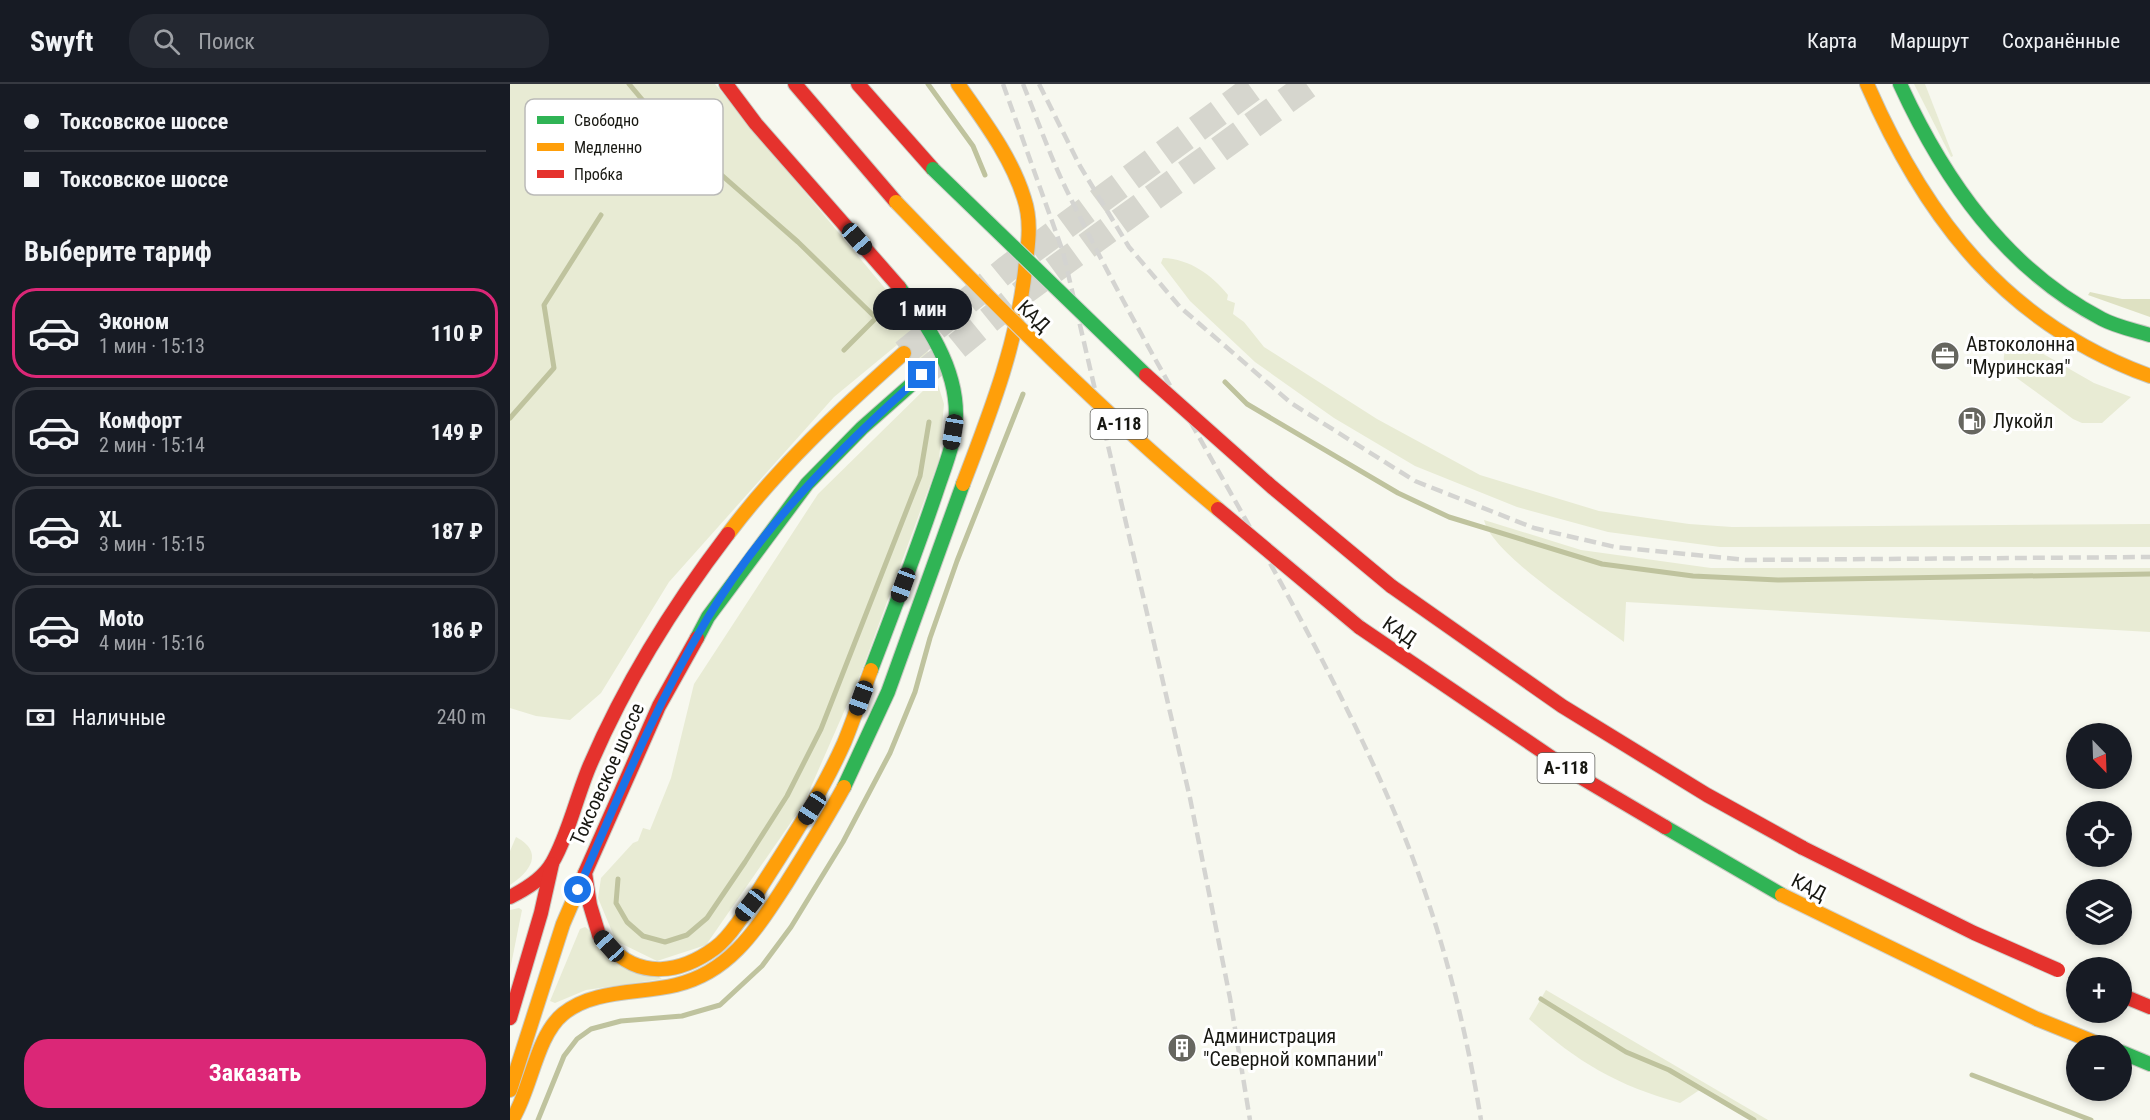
<!DOCTYPE html>
<html lang="ru">
<head>
<meta charset="utf-8">
<style>
  :root { --surface:#171b24; --page:#242831; --text:#f1f3f6; --muted:#9ea1a6; --line:#363941; --accent:#db2777 }
  body { margin:0; font-family:"Roboto Condensed",sans-serif; background:var(--page); color:var(--text); height:100vh; display:flex; flex-direction:column; font-size:22px; white-space:nowrap }
  * { box-sizing:border-box; margin:0 }
  p { font-size:20px; color:var(--muted) }
  .icon { flex:none; width:33px; height:33px; fill:none; stroke:currentColor; stroke-width:2; stroke-linecap:round; stroke-linejoin:round }
  .map { position:relative; flex:1; overflow:hidden }
  .panel { display:flex; flex-direction:column; background:var(--surface); width:510px }
  .panel>* { flex:none }
  .guide { display:grid; align-content:center; height:132px; padding:0 24px; background:var(--surface) }
  .needle { width:39px; rotate:157deg }
  .controls { position:absolute; left:1556px; top:639px; display:grid; gap:12px }
  .controls a { display:grid; place-items:center; width:66px; height:66px; border-radius:50%; background:var(--surface); box-shadow:0 3px 9px #0003; font-size:30px }
  .end { position:absolute; width:27px; height:27px; margin:-14px; border:8px solid #1a73e8; background:#fff; box-shadow:0 0 0 3px #fff }
  .from { border-radius:50% }
  .bubble { position:absolute; height:42px; border-radius:21px; background:var(--surface); box-shadow:0 3px 9px #0003; font-size:20px; font-weight:700; line-height:42px; text-align:center }
  .car { position:absolute; width:18px; height:36px; margin:-18px -9px; border-radius:8px; box-shadow:0 0 4px 2px #0007; background:linear-gradient(#222 24%,#8ab4d8 0 40%,#222 0 76%,#8ab4d8 0 86%,#222 0) }
  .guide b { display:flex; align-items:center; gap:21px; height:57px; font-size:22px }
  .guide b+b { border-top:2px solid var(--line) }
  .guide i { width:15px; height:15px; background:var(--text) }
  ul { padding:0; list-style:none }
  li { display:flex; align-items:center; gap:18px; height:90px; margin:0 12px 9px; padding:0 12px; border:3px solid var(--line); border-radius:24px }
  li div { flex:1 }
  li b { display:block; font-size:22px }
  li em { font-style:normal; font-weight:700 }
  li.selected { border-color:var(--accent) }
  li>.icon { width:54px; height:54px; stroke-width:1.5 }
  h2 { padding:0 24px; font-size:27px; line-height:72px }
  .pay { display:flex; align-items:center; gap:15px; height:66px; padding:0 24px; font-size:22px }
  .pay p { margin-inline-start:auto }
  .action { display:flex; gap:12px; margin-top:auto; padding:12px 24px }
  .action a { flex:1; height:69px; border-radius:24px; background:var(--accent); color:#fff; font-size:24px; font-weight:700; line-height:69px; text-align:center }
  header { display:flex; align-items:center; gap:36px; box-sizing:border-box; height:84px; padding:0 30px; background:var(--surface); border-bottom:2px solid var(--line) }
  header strong { font-size:28px }
  nav { display:flex; gap:33px; margin-inline-start:auto; font-size:21px }
  .search { width:420px; height:54px; background:var(--page); display:flex; align-items:center; gap:15px; box-sizing:border-box; padding:0 21px; border-radius:24px; color:var(--muted); font-size:22px }
  main { display:flex; flex:1; min-height:0 }
  .map>svg:first-child { display:block }
  .green { fill:#e8ebd4 }
  .forest { fill:#dee1c2 }
  .lines { fill:none; stroke-linecap:round; stroke-linejoin:round }
  .stream { stroke:#bfc39e; stroke-width:5 }
  .primary-tunnel { stroke:#d6d6ce; stroke-width:27; stroke-dasharray:27 14; stroke-linecap:butt }
  .fast-casing { stroke:#c9cac3; stroke-width:16 }
  .slow-casing { stroke:#c9cac3; stroke-width:16 }
  .jam-casing { stroke:#c9cac3; stroke-width:16 }
  .fast { stroke:#30b455; stroke-width:14 }
  .slow { stroke:#ff9f0a; stroke-width:14 }
  .jam { stroke:#e5322d; stroke-width:14 }
  .rail { stroke:#d4d4d1; stroke-width:4.5; stroke-dasharray:12 6; stroke-linecap:butt }
  .fast-bridge-casing { stroke:#d2d3cf; stroke-width:16; stroke-linecap:butt }
  .slow-bridge-casing { stroke:#d2d3cf; stroke-width:16; stroke-linecap:butt }
  .jam-bridge-casing { stroke:#d2d3cf; stroke-width:16; stroke-linecap:butt }
  .fast-bridge { stroke:#30b455; stroke-width:14 }
  .slow-bridge { stroke:#ff9f0a; stroke-width:14 }
  .jam-bridge { stroke:#e5322d; stroke-width:14 }
  .route { stroke:#1a73e8; stroke-width:8 }
  .labels { text-anchor:middle; stroke-width:6; stroke-linejoin:round; paint-order:stroke }
  .shield { fill:#fff; stroke:#5d5d59; stroke-width:1.5 }
  .shield-label { font-size:18px; font-weight:bold; fill:#181812 }
  .street-label { font-size:20px; fill:#181812; stroke:#fff }
  .poi-label { font-size:20px; fill:#181812; stroke:#fff; text-anchor:start }
  .key { fill:#fff; stroke:#babab8; stroke-width:1.5 }
  .key-label { font-size:16px; fill:#181812 }
</style>
</head>
<body>
<header>
<strong>Swyft</strong>
<div class="search"><svg class="icon" aria-label="search" viewBox="0 0 24 24"><circle cx="10" cy="10" r="6"/><path d="M15 15l6 6"/></svg>Поиск</div>
<nav><a>Карта</a><a>Маршрут</a><a>Сохранённые</a></nav>
</header>
<main>
<section class="panel">
<div class="guide">
<b><i class="from"></i>Токсовское шоссе</b>
<b><i></i>Токсовское шоссе</b>
</div>
<h2>Выберите тариф</h2>
<ul>
<li class="selected"><svg class="icon" aria-label="car" viewBox="0 0 24 24"><path d="M5 17H2v-5l4-1 3-4h7l3 4 3 1v5h-3M9 17h6M6 11h13"/><circle cx="7" cy="17" r="2"/><circle cx="17" cy="17" r="2"/></svg><div><b>Эконом</b><p>1 мин · 15:13</p></div><em>110 ₽</em></li>
<li><svg class="icon" aria-label="car" viewBox="0 0 24 24"><path d="M5 17H2v-5l4-1 3-4h7l3 4 3 1v5h-3M9 17h6M6 11h13"/><circle cx="7" cy="17" r="2"/><circle cx="17" cy="17" r="2"/></svg><div><b>Комфорт</b><p>2 мин · 15:14</p></div><em>149 ₽</em></li>
<li><svg class="icon" aria-label="car" viewBox="0 0 24 24"><path d="M5 17H2v-5l4-1 3-4h7l3 4 3 1v5h-3M9 17h6M6 11h13"/><circle cx="7" cy="17" r="2"/><circle cx="17" cy="17" r="2"/></svg><div><b>XL</b><p>3 мин · 15:15</p></div><em>187 ₽</em></li>
<li><svg class="icon" aria-label="car" viewBox="0 0 24 24"><path d="M5 17H2v-5l4-1 3-4h7l3 4 3 1v5h-3M9 17h6M6 11h13"/><circle cx="7" cy="17" r="2"/><circle cx="17" cy="17" r="2"/></svg><div><b>Moto</b><p>4 мин · 15:16</p></div><em>186 ₽</em></li>
</ul>
<div class="pay"><svg class="icon" aria-label="cash" viewBox="0 0 24 24"><path d="M3 7h18v10H3z"/><circle cx="12" cy="12" r="2"/></svg>Наличные<p>240 m</p></div>
<div class="action"><a>Заказать</a></div>
</section>
<div class="map">
<svg width="1640" height="1036" viewBox="0 0 1640 1036">
  <rect width="100%" height="100%" fill="#f7f8ef"/>
  <!-- green -->
  <g class="green">
    <polygon points="0,0 205,0 412,249 434,320 429,376 351,589 293,721 196,861 147,877 106,857 88,814 91,794 123,759 128,757 133,744 140,746 161,694 184,600 308,410 420,300 387,261 324,313 159,498 91,609 60,636 26,632 0,624"/>
    <polygon points="1404,0 1415,0 1443,72 1441,73"/>
    <path d="M653,174C680,175 702,191 718,211L717,216L725,219L723,230L734,238L754,263L867,335L970,391L1089,427L1179,440L1222,443L1640,440V463H1210L1098,448L1007,423L905,382L824,334L745,278L680,217L651,179Z"/>
    <path d="M1516,260L1584,299L1621,313L1592,339H1572L1563,335L1500,289C1492,279 1492,273 1498,261L1503,266Z"/>
    <path d="M974,436L1071,466L1201,484H1640V548L1116,518L1114,558C1082,534 982,471 974,436Z"/>
    <path d="M6,753C34,768 21,787 0,801V767Z"/>
    <polygon points="9,824 12,826 0,886 0,826"/>
    <polygon points="75,843 152,895 76,906 45,919 40,917 70,845"/>
    <path d="M1036,906L1258,1036H1244L1191,1005L1170,1019C1106,1001 1069,979 1019,935Z"/>
  </g>
  <!-- forest -->
  <polygon class="forest" points="1580,208 1612,215 1640,215 1640,233 1578,211"/>
  <g class="lines">
    <!-- stream -->
    <g class="stream">
      <polyline points="119,0 151,38 288,158 366,234 334,266"/>
      <polyline points="418,0 463,62 475,91"/>
      <polyline points="111,100 151,38"/>
      <polyline points="715,298 737,320 888,409 939,433 1092,480 1183,492 1268,496 1640,490"/>
      <polyline points="0,334 44,284 34,221 91,131"/>
      <polyline points="108,795 106,819 117,838 133,852 155,858 177,851 197,834 235,778 277,712 311,645 410,392 419,338"/>
      <polyline points="1031,915 1116,968 1159,986 1244,1036"/>
      <polyline points="1462,991 1581,1036"/>
      <polyline points="28,1036 54,972 67,955 81,945 111,937 172,932 210,921 252,882 281,843 333,758 380,669 405,608 420,554 447,477 513,310"/>
    </g>
    <!-- primary-tunnel -->
    <g class="primary-tunnel">
      <polyline points="394,269 498,184 748,0"/>
      <polyline points="415,288 516,206 799,0"/>
    </g>
    <!-- fast casing -->
    <g class="fast-casing">
      <g id="fast">
        <path d="M1390,0C1434,96 1496,185 1592,235C1607,243 1624,246 1640,251"/>
        <polyline points="187,554 198,533 297,400 352,344 412,291"/>
        <path d="M361,586C384,526 407,466 427,406C435,382 446,356 446,330C446,282 417,240 389,203"/>
        <polyline points="334,703 378,608 453,400"/>
        <polyline points="1155,743 1272,811"/>
        <polyline points="1611,968 1640,980"/>
      </g>
    </g>
    <!-- slow casing -->
    <g class="slow-casing">
      <g id="slow">
        <path d="M448,0C473,36 501,72 514,114C521,135 519,155 516,177C509,255 481,327 453,400"/>
        <path d="M1357,0C1416,136 1497,240 1640,292"/>
        <path d="M218,450C269,382 331,325 394,269"/>
        <path d="M99,862C130,896 171,889 205,864C223,851 242,817 254,798C283,753 312,708 334,659C344,635 352,610 361,586"/>
        <polyline points="1527,935 1594,962"/>
        <polyline points="0,1006 53,840 75,789"/>
        <path d="M2,1036C21,1006 26,952 53,930C83,905 129,910 166,901C221,888 247,844 276,800C296,768 316,736 334,703"/>
      </g>
    </g>
    <!-- jam casing -->
    <g class="jam-casing">
      <g id="jam">
        <polyline points="216,0 246,40 389,203"/>
        <polyline points="285,0 386,118"/>
        <polyline points="348,0 423,85"/>
        <polyline points="881,502 1052,622 1197,711 1293,764"/>
        <polyline points="849,543 1067,691 1155,743"/>
        <path d="M0,813C16,805 33,795 42,779C58,752 67,711 80,681C116,597 163,522 218,450"/>
        <polyline points="99,862 89,851 80,821 75,789 149,622 187,554"/>
        <polyline points="1611,911 1640,923"/>
        <polyline points="0,934 31,829 42,780"/>
      </g>
    </g>
    <!-- fast -->
    <use href="#fast" class="fast"/>
    <!-- slow -->
    <use href="#slow" class="slow"/>
    <!-- jam -->
    <use href="#jam" class="jam"/>
    <!-- rail -->
    <g class="rail">
      <polyline points="493,0 553,168 680,714 720,914 740,1036"/>
      <path d="M513,0C528,37 541,75 559,111C663,325 800,524 891,744C929,837 955,937 971,1036"/>
      <polyline points="529,0 570,82 619,163 670,223 781,319 905,397 1024,444 1105,463 1236,476 1640,473"/>
    </g>
    <!-- fast-bridge casing -->
    <g class="fast-bridge-casing">
      <polyline id="fast-bridge" points="423,85 636,291"/>
    </g>
    <!-- slow-bridge casing -->
    <g class="slow-bridge-casing">
      <g id="slow-bridge">
        <path d="M386,118C489,225 593,329 708,425"/>
        <polyline points="1272,811 1527,935"/>
      </g>
    </g>
    <!-- jam-bridge casing -->
    <g class="jam-bridge-casing">
      <g id="jam-bridge">
        <polyline points="636,291 762,403 881,502"/>
        <polyline points="708,425 849,543"/>
        <polyline points="1293,764 1464,849 1548,886"/>
      </g>
    </g>
    <!-- fast-bridge -->
    <use href="#fast-bridge" class="fast-bridge"/>
    <!-- slow-bridge -->
    <use href="#slow-bridge" class="slow-bridge"/>
    <!-- jam-bridge -->
    <use href="#jam-bridge" class="jam-bridge"/>
  </g>
  <g class="lines">
    <!-- route -->
    <path class="route" d="M68,806C108,714 145,622 197,535C253,441 331,363 412,291"/>
  </g>
  <!-- icons -->
  <defs>
    <g id="office-disc" transform="scale(1.5)"><circle r="9.5" fill="#66665f" stroke="#fff"/><path d="M-6-3h4V-5.5h4V-3h4V5H-6ZM-1-4.5V-3h2v-1.5ZM-6 0V1H6V0Z" fill="#fff"/></g>
    <g id="fuel-disc" transform="scale(1.5)"><circle r="9.5" fill="#66665f" stroke="#fff"/><path d="M-5.5-6h7V0h2V4h1.3V-2.5L3-4.5l.8-.8L6-3V5H2.5V1h-1V6h-7ZM-4.2-4.7v3.2H.2V-4.7Z" fill="#fff"/></g>
    <g id="building-disc" transform="scale(1.5)"><circle r="9.5" fill="#66665f" stroke="#fff"/><path d="M-4-6H4V6H1V3H-1V6H-4ZM-2.5-4.3h1.7v1.8h-1.7ZM.8-4.3h1.7v1.8H.8ZM-2.5-1h1.7V.8h-1.7ZM.8-1h1.7V.8H.8Z" fill="#fff"/></g>
  </defs>
  <g fill-rule="evenodd">
    <use href="#office-disc" x="1435" y="272"/>
    <use href="#fuel-disc" x="1462" y="337"/>
    <use href="#building-disc" x="672" y="964"/>
  </g>
  <g class="labels">
    <!-- shield labels -->
    <g class="shield">
      <rect x="580.5" y="325" width="57" height="30" rx="4.5"/>
      <rect x="1027.5" y="669" width="57" height="30" rx="4.5"/>
    </g>
    <g class="shield-label">
      <text x="609" y="346">А-118</text>
      <text x="1056" y="690">А-118</text>
    </g>
    <!-- street labels -->
    <g class="street-label">
      <text transform="translate(524 232) rotate(44)" y="7">КАД</text>
      <text transform="translate(890 547) rotate(34)" y="7">КАД</text>
      <text transform="translate(97 690) rotate(-66)" y="7">Токсовское шоссе</text>
      <text transform="translate(1299 803) rotate(27)" y="7">КАД</text>
    </g>
    <!-- poi labels -->
    <g class="poi-label">
      <text x="1456" y="267">Автоколонна<tspan x="1456" dy="23">"Муринская"</tspan></text>
      <text x="1483" y="344">Лукойл</text>
      <text x="693" y="959">Администрация<tspan x="693" dy="23">"Северной компании"</tspan></text>
    </g>
  </g>
  <!-- legend -->
  <rect x="15" y="15" width="198" height="96" rx="9" class="key"/>
  <rect x="27" y="32" width="27" height="8" fill="#30b455"/>
  <rect x="27" y="59" width="27" height="8" fill="#ff9f0a"/>
  <rect x="27" y="86" width="27" height="8" fill="#e5322d"/>
  <g class="key-label">
    <text x="64" y="42">Свободно</text>
    <text x="64" y="69">Медленно</text>
    <text x="64" y="96">Пробка</text>
  </g>
</svg>
<div class="controls">
<a><svg class="needle" viewBox="-14 -14 28 28"><path d="M0-13l5 13h-10z" fill="#e53935"/><path d="M0 13l5-13h-10z" fill="#9ea1a6"/></svg></a>
<a><svg class="icon" aria-label="locate" viewBox="0 0 24 24"><circle cx="12" cy="12" r="6"/><path d="M12 2v4M12 18v4M2 12h4M18 12h4"/></svg></a>
<a><svg class="icon" aria-label="layers" viewBox="0 0 24 24"><path d="M12 4l9 5-9 5-9-5zM3 14l9 5 9-5"/></svg></a>
<a>+</a>
<a>−</a>
</div>
<i class="end from" style="left:68px;top:806px"></i>
<i class="end" style="left:412px;top:291px"></i>
<div class="bubble" style="left:363px;top:204px;width:99px">1 мин</div>
<i class="car" style="left:347px;top:155px;rotate:139deg"></i>
<i class="car" style="left:443px;top:348px;rotate:189deg"></i>
<i class="car" style="left:393px;top:501px;rotate:200deg"></i>
<i class="car" style="left:351px;top:614px;rotate:200deg"></i>
<i class="car" style="left:302px;top:724px;rotate:213deg"></i>
<i class="car" style="left:240px;top:821px;rotate:218deg"></i>
<i class="car" style="left:99px;top:862px;rotate:318deg"></i>
</div>
</main>
</body>
</html>
